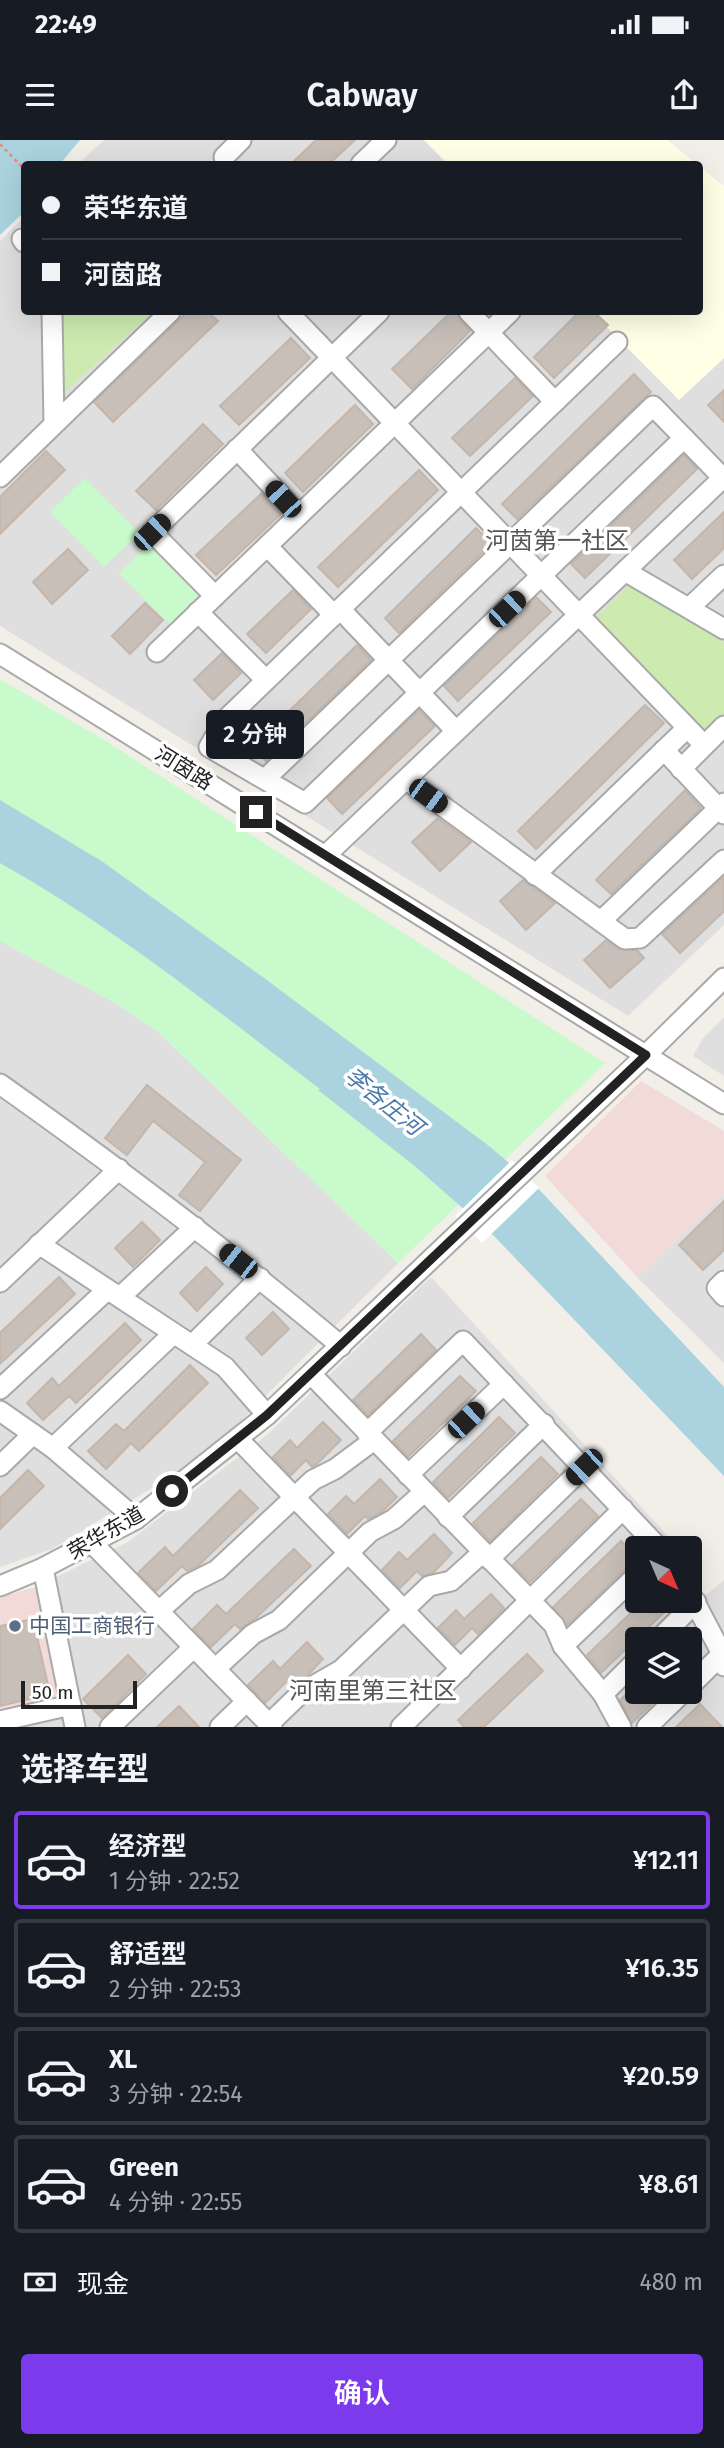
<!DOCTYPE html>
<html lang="zh">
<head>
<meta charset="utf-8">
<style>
  :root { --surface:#171b24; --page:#242831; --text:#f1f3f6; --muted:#9ea1a6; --line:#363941; --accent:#7c3aed }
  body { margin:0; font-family:"Fira Sans","Noto Sans SC",sans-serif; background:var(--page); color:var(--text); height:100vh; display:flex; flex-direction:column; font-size:26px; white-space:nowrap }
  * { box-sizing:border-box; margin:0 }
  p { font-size:23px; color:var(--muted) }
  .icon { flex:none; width:38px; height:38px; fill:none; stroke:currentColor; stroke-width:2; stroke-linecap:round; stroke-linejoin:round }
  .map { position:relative; height:1587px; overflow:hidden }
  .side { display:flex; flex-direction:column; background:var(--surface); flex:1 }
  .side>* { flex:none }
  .banner { position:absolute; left:21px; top:21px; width:682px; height:154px; border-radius:7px; box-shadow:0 7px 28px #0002; display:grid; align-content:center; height:154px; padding:0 21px; background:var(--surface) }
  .needle { width:46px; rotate:136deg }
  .controls { position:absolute; left:625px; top:1396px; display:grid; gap:14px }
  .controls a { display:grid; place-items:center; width:77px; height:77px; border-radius:7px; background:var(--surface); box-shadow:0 7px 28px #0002; font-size:35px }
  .scale { position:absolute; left:21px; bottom:18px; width:116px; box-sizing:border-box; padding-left:7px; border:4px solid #222; border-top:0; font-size:19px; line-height:24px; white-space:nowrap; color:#222; -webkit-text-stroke:5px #fff; paint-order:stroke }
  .end { position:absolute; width:32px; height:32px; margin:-16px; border:9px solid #222; background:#fff; box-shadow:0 0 0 4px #fff }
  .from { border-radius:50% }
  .bubble { position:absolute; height:49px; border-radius:7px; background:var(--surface); box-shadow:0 7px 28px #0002; font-size:23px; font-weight:600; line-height:49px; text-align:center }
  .car { position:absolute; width:21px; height:42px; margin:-21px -10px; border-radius:9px; box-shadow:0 0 5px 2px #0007; background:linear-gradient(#222 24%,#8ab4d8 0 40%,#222 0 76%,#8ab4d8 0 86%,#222 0) }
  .banner b { display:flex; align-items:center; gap:24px; height:66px; font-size:26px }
  .banner b+b { border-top:2px solid var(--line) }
  .banner i { width:18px; height:18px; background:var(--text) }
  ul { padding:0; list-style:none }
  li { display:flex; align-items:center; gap:21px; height:98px; margin:0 14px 10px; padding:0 7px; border:4px solid var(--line); border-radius:7px }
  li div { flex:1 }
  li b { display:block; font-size:26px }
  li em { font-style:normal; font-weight:600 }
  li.current { border-color:var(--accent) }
  li>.icon { width:63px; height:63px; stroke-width:1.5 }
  h2 { padding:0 21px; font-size:32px; line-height:84px }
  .pay { display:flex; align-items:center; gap:18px; height:77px; padding:0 21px; font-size:26px }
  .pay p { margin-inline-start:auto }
  .primary-button { display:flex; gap:14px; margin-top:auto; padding:14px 21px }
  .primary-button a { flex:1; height:80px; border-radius:7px; background:var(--accent); color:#fff; font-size:28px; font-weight:600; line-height:80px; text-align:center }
  .status { display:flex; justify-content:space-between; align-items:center; height:49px; padding:0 35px; background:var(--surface); direction:ltr }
  .status svg { height:19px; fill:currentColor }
  header { display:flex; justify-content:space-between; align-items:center; height:91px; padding:0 21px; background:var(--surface); font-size:32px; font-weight:600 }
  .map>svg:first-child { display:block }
  .residential { fill:#e0dfdf; fill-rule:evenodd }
  .commercial { fill:#f2dad9 }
  .education { fill:#ffffe5 }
  .grass { fill:#cdebb0 }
  .park { fill:#c8facc }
  .water { fill:#aad3df }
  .pier { fill:#fff }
  .building { fill:#c7bfb8; stroke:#c4b6ab; stroke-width:2 }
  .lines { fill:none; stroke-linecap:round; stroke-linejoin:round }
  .minor-casing { stroke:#a9a9a9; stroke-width:23 }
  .path { stroke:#fa8072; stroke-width:2.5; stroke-dasharray:3.5 3.5; stroke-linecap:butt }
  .minor { stroke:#fff; stroke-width:19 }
  .route { stroke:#222; stroke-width:9 }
  .service-dot { fill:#5c6f8a; stroke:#fff; stroke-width:2.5 }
  .labels { text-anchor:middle; stroke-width:7; stroke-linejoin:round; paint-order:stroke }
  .street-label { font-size:21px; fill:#222; stroke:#fff }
  .service-label { font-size:21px; fill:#4e5e75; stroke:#fff; text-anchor:start }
  .water-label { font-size:23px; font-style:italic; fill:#4a7aab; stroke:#fff }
  .quarter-label { font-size:24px; fill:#555; stroke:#fff }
</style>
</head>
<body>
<div class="status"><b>22:49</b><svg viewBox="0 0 49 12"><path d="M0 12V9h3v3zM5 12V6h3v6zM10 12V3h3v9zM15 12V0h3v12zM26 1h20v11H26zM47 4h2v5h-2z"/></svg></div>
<header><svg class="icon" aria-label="menu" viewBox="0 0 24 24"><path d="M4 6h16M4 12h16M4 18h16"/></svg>Cabway<svg class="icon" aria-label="share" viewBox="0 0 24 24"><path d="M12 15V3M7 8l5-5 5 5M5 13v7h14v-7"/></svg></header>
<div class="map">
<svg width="724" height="1587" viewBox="0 0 724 1587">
  <rect width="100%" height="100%" fill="#f2efe9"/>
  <!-- residential -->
  <g class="residential">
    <polygon points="104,0 424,0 448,24 78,24"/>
    <polygon points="24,77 24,172 592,172 679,260 724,218 724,785 628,876 0,486 0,101"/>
    <polygon points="0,801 115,863 157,891 398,1123 209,1313 52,1409 0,1427"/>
    <polygon points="724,877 724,936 693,916 703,898"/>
    <polygon points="724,1055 724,1223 637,1137"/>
    <path d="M431,1137L678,1407L637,1409V1461H690V1429L704,1457L724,1440V1587H0V1457L34,1448L128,1402L268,1294ZM637,1500H690V1552H637Z"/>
  </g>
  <!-- commercial -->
  <g class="commercial">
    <polygon points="641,941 724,991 724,1055 637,1137 545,1036"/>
    <polygon points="34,1448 63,1558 0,1573 0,1457"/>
  </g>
  <!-- education -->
  <g class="education">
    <polygon points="424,0 667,0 697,24 448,24"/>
    <polygon points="700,27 724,46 724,218 679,260 592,172 700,172"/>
  </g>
  <!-- grass -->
  <g class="grass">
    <polygon points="59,172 153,172 65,252 63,250"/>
    <polygon points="629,445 724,501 724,575 704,594 593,480"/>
  </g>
  <!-- park -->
  <g class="park">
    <polygon points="85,338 139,393 104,427 50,372"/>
    <polygon points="149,403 200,454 170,484 119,434"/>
    <polygon points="0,539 106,601 605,923 398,1123 157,891 115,863 0,801"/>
  </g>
  <!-- water -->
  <g class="water">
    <polygon points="0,0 80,0 60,24 24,24 24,72 0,95"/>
    <path d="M0,660L103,722L264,838L489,1006L534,1044L724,1247V1336L494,1096L416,1027L318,950L320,949C216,870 114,787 0,723Z"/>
  </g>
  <!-- pier -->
  <polygon class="pier" points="512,1020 539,1048 482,1103 455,1076"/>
  <!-- building -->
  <g class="building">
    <polygon points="316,0 355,0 329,24 291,24"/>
    <polygon points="187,172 208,172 218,181 113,282 94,262"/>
    <polygon points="451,172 457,172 460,180 470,191 412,249 392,229"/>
    <polygon points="579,172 594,172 608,185 554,238 534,217"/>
    <polygon points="291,198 310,218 239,285 220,266"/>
    <polygon points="634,234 651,252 517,379 502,364"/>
    <polygon points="515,238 533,256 470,316 452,298"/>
    <polygon points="724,250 724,282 708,265"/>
    <polygon points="355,265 373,284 303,352 285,333"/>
    <polygon points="203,284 223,304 156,370 136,351"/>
    <polygon points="46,311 65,330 0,394 0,357"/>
    <polygon points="684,315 697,329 585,438 571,424"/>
    <polygon points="419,330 438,350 338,447 318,427"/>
    <polygon points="262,353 281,374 216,435 196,415"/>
    <polygon points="724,372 724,408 692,439 674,420"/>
    <polygon points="476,388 491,404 399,493 385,478"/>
    <polygon points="68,409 88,430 52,464 33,442"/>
    <polygon points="293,450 311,469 266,513 247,494"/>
    <polygon points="536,457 551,472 458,561 444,546"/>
    <polygon points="145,463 163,480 130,514 112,496"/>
    <polygon points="357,505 371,520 266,621 252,607"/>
    <polygon points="222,513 241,533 213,560 194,540"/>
    <polygon points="645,565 664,583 536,709 518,691"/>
    <polygon points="419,570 435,586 342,674 327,658"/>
    <polygon points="685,650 701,668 611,754 596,740"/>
    <polygon points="438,678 471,702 440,731 412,702"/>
    <polygon points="724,737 724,771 680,813 662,794"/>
    <polygon points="523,740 555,763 526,790 500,761"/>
    <polygon points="606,800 619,809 637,810 644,818 610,848 584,820"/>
    <polygon points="147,945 241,1020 200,1071 179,1055 205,1022 153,981 127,1015 105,998"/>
    <polygon points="724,1061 724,1110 703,1130 679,1105"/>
    <polygon points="142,1082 160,1100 133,1127 115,1108"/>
    <polygon points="206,1127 223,1144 197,1171 180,1153"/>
    <polygon points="59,1137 75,1154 0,1224 0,1193"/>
    <polygon points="273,1172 289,1189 262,1215 246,1198"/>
    <polygon points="125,1183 141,1200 76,1263 69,1256 43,1280 27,1263 52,1238 59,1246"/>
    <polygon points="421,1194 436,1210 368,1275 353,1260"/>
    <polygon points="190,1225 208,1243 139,1311 131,1303 106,1329 88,1311 116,1284 124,1291"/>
    <polygon points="460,1236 476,1251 408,1317 393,1301"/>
    <polygon points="499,1277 515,1293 448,1358 433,1342"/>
    <polygon points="323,1282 341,1300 317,1324 312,1327 306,1320 290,1336 273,1317 290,1300 297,1308"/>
    <polygon points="541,1317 558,1334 490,1401 473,1383"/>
    <polygon points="28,1330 44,1346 0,1389 0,1358"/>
    <polygon points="380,1339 397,1357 382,1372 368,1379 365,1376 347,1394 328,1374 346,1356 354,1364"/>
    <polygon points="240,1350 258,1368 199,1425 187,1431 182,1426 156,1451 138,1433 165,1407 173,1416"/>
    <polygon points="581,1359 598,1376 530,1442 513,1425"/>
    <polygon points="434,1394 452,1413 433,1433 422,1436 417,1431 400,1448 382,1430 399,1412 407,1420"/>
    <polygon points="621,1401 637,1418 567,1485 553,1467"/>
    <polygon points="294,1409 311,1426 256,1478 240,1489 235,1484 211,1507 193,1489 217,1465 226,1474"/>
    <polygon points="491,1454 504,1468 478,1494 472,1488 455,1505 438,1488 456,1470 464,1479"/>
    <polygon points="643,1461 676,1461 601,1533 587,1515"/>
    <polygon points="33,1479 50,1554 0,1566 0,1486"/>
    <polygon points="307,1502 323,1519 307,1536 293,1544 289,1539 265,1563 248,1545 273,1521 280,1529"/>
    <polygon points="527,1514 543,1531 484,1587 464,1587 458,1580"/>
    <polygon points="128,1515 146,1534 102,1578 83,1559"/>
    <polygon points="637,1544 637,1552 664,1552 632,1583 620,1560"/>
    <polygon points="700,1564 722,1587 676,1587"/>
    <polygon points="179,1566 199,1587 157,1587"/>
  </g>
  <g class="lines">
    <!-- minor casing -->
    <g class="minor-casing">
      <g id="minor">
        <polyline points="224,17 241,0"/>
        <polyline points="361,24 386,0"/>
        <polyline points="22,99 24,102"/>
        <polyline points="52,172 54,284"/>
        <polyline points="288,172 704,605"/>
        <polyline points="469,172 555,262"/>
        <polyline points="617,202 224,581 209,607 305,663 684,298"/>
        <polyline points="237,309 299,375"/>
        <polyline points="0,337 170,172"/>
        <polyline points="267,406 334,475"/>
        <polyline points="625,431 724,489"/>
        <polyline points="215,456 152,392 379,172"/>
        <polyline points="689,468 724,435"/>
        <polyline points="340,469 456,591"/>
        <polyline points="198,472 266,540"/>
        <polyline points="157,512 510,172"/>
        <polyline points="0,514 724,964"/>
        <polyline points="664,610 724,674"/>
        <polyline points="681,629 724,586"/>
        <polyline points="265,639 653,266 723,338"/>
        <polyline points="407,640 625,799 640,798 724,720"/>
        <polyline points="325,716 724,337"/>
        <polyline points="535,735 687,588"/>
        <polyline points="601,781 724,663"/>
        <path d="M0,944C117,1027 231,1113 341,1206"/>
        <polyline points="39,1104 225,1227 267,1275"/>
        <polyline points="724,1141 717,1148 724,1156"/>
        <polyline points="0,1142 119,1029"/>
        <polyline points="120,1157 195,1087"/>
        <polyline points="192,1205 260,1138"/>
        <polyline points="311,1234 554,1485 563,1506 603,1554 621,1587"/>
        <polyline points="0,1249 107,1150"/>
        <polyline points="0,1271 53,1308 136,1379"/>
        <polyline points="367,1293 463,1201 660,1409"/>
        <polyline points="238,1299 461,1529"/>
        <polyline points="53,1308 173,1194"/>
        <polyline points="0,1326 33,1294"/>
        <polyline points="408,1335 504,1244"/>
        <polyline points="448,1377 544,1284"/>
        <polyline points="93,1404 272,1587"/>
        <polyline points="489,1419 584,1327"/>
        <polyline points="43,1428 75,1587"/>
        <polyline points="0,1446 43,1428 136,1379 267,1275 646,915 724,838"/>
        <polyline points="690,1453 722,1514 724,1526"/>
        <polyline points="159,1471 189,1444 217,1430 313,1340 335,1329 374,1300"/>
        <polyline points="658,1500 696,1462"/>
        <polyline points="563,1506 637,1435"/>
        <polyline points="215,1529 253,1494 279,1480 370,1392 394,1379 424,1352"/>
        <polyline points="690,1546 722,1514"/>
        <polyline points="603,1554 637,1520"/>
        <polyline points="0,1581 71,1565"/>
        <polyline points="269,1584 301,1553 341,1530 429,1446 451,1441 483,1412"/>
        <polyline points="110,1587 194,1507"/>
        <polyline points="220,1587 247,1561"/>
        <polyline points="401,1587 623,1369"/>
        <polyline points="647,1587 683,1552"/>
      </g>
    </g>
    <!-- path -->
    <polyline class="path" points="0,4 24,29"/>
    <!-- minor -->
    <use href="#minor" class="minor"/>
  </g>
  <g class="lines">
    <!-- route -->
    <polyline class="route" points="172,1351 267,1275 646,915 256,672"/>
  </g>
  <!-- markers -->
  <circle class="service-dot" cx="15" cy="1486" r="7"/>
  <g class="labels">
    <!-- street labels -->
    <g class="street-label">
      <text transform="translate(184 628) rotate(32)" y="7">河茵路</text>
      <text transform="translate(106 1393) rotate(-30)" y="7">荣华东道</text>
    </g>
    <!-- service labels -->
    <g class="service-label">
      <text x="29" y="1493">中国工商银行</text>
    </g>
    <!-- water labels -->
    <g class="water-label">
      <text transform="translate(384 961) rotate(39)" y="8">李各庄河</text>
    </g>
    <!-- quarter labels -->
    <g class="quarter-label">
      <text x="557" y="409">河茵第一社区</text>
      <text x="373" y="1559">河南里第三社区</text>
    </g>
  </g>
</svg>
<div class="controls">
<a><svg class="needle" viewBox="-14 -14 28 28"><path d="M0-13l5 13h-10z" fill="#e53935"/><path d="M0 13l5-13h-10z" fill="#9ea1a6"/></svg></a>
<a><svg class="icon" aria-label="layers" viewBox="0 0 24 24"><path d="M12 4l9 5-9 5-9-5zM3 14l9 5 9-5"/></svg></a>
</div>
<div class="scale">50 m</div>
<i class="end from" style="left:172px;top:1351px"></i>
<i class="end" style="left:256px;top:672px"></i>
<div class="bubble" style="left:206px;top:570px;width:98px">2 分钟</div>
<i class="car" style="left:283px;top:359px;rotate:317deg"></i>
<i class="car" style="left:152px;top:392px;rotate:46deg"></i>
<i class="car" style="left:507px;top:469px;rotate:46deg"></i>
<i class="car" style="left:428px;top:656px;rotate:126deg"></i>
<i class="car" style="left:238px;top:1121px;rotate:308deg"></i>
<i class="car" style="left:466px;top:1280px;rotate:46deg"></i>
<i class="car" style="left:584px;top:1327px;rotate:226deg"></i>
<div class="banner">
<b><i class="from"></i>荣华东道</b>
<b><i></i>河茵路</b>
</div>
</div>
<section class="side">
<h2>选择车型</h2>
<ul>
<li class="current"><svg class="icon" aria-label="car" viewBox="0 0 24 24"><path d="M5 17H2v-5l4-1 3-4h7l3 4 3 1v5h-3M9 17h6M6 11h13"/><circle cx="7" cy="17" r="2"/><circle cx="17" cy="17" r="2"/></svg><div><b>经济型</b><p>1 分钟 · 22:52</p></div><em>¥12.11</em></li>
<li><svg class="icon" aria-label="car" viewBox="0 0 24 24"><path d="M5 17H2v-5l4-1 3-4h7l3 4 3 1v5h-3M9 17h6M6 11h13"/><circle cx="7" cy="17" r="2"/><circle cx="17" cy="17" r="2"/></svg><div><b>舒适型</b><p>2 分钟 · 22:53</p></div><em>¥16.35</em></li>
<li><svg class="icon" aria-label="car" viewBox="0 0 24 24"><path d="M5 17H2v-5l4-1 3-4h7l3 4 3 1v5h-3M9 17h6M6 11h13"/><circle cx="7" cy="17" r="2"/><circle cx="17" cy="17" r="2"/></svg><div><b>XL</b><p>3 分钟 · 22:54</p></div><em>¥20.59</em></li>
<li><svg class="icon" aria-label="car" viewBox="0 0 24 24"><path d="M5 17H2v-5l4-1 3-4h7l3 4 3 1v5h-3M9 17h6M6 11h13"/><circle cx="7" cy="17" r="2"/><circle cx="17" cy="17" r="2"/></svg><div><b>Green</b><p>4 分钟 · 22:55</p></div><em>¥8.61</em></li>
</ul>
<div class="pay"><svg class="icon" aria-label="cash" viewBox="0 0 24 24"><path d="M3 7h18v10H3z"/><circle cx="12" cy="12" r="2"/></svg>现金<p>480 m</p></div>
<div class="primary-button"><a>确认</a></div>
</section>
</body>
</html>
